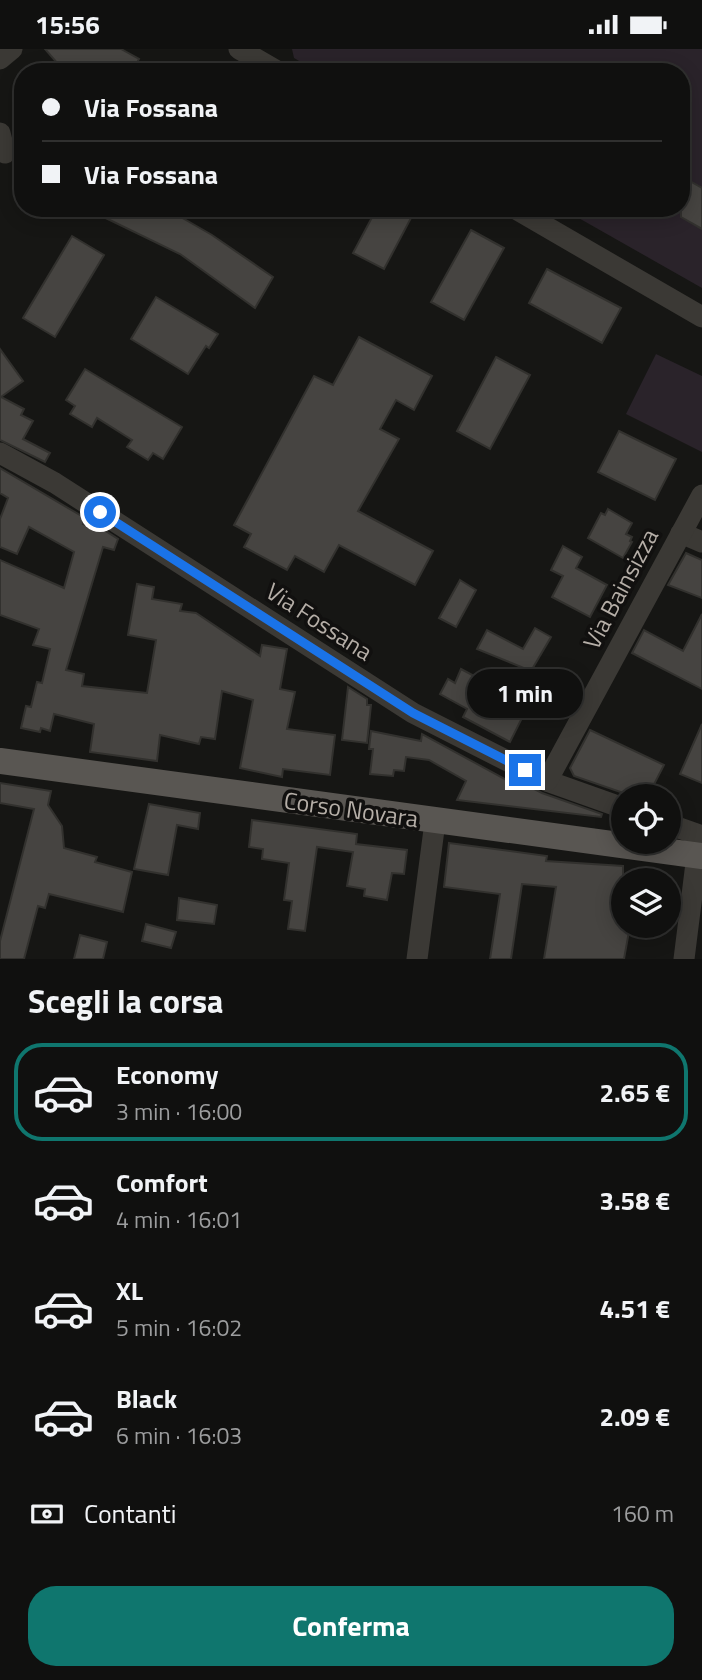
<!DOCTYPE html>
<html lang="it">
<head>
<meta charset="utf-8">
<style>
  :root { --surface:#10100f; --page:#191918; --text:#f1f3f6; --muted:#9c9d9e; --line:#30302f; --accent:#0f766e }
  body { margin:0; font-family:"Titillium Web",sans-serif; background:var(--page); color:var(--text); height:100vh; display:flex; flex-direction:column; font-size:26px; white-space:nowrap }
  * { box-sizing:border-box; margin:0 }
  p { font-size:23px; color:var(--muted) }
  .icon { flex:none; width:38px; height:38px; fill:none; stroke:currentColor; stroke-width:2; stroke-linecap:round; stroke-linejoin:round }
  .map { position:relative; height:910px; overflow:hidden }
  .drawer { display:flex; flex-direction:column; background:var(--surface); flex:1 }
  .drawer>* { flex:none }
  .hud { position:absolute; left:14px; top:14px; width:676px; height:154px; border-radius:28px; box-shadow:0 4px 18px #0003,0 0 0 2px var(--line); display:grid; align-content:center; height:154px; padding:0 28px; background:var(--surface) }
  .fabs { position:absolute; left:611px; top:735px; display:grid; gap:14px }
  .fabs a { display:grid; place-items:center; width:70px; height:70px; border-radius:50%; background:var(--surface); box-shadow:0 4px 18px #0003,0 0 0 2px var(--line); font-size:35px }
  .end { position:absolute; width:32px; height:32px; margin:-16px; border:9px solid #1a73e8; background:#fff; box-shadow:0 0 0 4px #fff }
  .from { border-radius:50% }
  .bubble { position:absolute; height:49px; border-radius:24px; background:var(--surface); box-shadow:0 4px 18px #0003,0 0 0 2px var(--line); font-size:23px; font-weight:700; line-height:49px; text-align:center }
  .hud b { display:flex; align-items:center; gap:24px; height:66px; font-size:26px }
  .hud b+b { border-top:2px solid var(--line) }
  .hud i { width:18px; height:18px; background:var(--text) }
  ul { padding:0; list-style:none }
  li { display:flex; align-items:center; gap:21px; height:98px; margin:0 14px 10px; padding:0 14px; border:4px solid transparent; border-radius:28px }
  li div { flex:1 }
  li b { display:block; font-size:26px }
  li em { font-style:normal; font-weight:700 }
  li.on { border-color:var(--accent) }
  li>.icon { width:63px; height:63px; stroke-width:1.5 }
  h2 { padding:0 28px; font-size:32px; line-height:84px }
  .pay { display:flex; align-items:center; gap:18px; height:77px; padding:0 28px; font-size:26px }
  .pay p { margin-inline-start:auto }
  .primary-button { display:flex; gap:14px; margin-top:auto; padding:14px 28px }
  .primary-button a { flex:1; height:80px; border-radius:28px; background:var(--accent); color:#fff; font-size:28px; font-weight:700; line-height:80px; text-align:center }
  .status { display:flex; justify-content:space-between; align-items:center; height:49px; padding:0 35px; background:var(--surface); direction:ltr }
  .status svg { height:19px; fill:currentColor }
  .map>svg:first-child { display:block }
  .green { fill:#2a232a }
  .building { fill:#464441; stroke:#32312e; stroke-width:2 }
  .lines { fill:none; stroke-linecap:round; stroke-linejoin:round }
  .minor { stroke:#3b3935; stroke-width:21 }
  .major { stroke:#595652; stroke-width:26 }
  .route { stroke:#1a73e8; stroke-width:9 }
  .labels { text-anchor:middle; stroke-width:7; stroke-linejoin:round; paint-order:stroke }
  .street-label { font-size:24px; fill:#b5aea7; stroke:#11100f }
</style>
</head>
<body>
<div class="status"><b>15:56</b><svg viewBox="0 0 49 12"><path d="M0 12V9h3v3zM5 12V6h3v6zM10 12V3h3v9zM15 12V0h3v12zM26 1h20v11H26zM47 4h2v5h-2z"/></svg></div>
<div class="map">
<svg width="702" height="910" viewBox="0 0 702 910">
  <rect width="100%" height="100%" fill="#161614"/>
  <!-- green -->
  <g class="green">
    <polygon points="292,0 702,0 702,239 561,159 681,159 681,23 318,23 294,9"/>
    <polygon points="656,305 702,327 702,403 626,365"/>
  </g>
  <!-- building -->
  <g class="building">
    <polygon points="45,0 121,0 139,10 132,23 65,23"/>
    <polygon points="681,127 702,139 702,180 681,168"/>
    <polygon points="85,159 165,159 212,186 273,228 255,259 180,205"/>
    <polygon points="377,159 394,159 411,169 384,220 353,204"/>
    <polygon points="471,181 504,199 464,271 431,253"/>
    <polygon points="72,187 104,206 55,288 23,269"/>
    <polygon points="547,220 621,259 602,294 529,254"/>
    <polygon points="156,248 218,285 209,299 206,297 188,325 131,290"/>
    <polygon points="359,288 432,327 414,361 396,351 380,380 399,390 358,462 433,502 415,536 339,496 324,523 295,507 287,521 244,498 251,485 234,476 314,327 333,336"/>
    <polygon points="0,300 23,332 1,348 24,360 21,366 33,372 23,390 50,404 45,413 0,391"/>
    <polygon points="496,308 530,326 490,400 457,382"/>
    <polygon points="85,320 182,378 163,410 153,404 148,411 127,398 132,391 97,369 92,378 70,365 75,357 66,351"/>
    <polygon points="619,382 676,410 655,451 598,423"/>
    <polygon points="0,419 85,469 83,475 104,481 118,490 114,501 103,498 66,621 84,625 82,637 147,644 156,591 128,586 137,535 154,538 152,550 182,555 180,562 196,564 260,607 262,596 287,600 280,640 295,643 287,680 335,686 330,726 283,720 282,728 240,719 253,651 222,642 215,690 201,688 199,695 160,686 157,712 90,703 94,675 54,665 50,682 41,679 40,683 21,679 26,657 31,658 37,633 42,634 50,600 33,596 39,580 0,566 0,511 64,539 74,503 29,478 17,505 0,498 0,470 8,449 0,444"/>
    <polygon points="608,460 632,474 626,485 632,488 630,492 632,493 623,509 588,489 601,464 605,466"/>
    <polygon points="563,497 582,508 576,519 607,536 590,568 552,548 563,527 551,521"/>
    <polygon points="686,504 702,511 702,549 668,536"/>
    <polygon points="460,531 476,541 456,578 439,569"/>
    <polygon points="702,565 702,640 632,604 644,581 683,602"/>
    <polygon points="535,579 551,588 531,622 477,600 487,581 523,600"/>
    <polygon points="461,620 523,653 516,666 522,669 510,693 463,668 467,660 440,645 448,630 455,634"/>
    <polygon points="348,638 367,650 367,656 371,656 367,694 342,691"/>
    <polygon points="702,675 702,734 680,725"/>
    <polygon points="590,681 664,716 648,747 632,747 574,727 570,719"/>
    <polygon points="371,682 421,692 422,685 512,734 513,729 542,744 602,765 601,768 457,751 466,732 429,711 406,708 404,722 394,721 393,727 370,725 373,700 369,700"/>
    <polygon points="0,734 51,742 48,756 62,777 64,799 97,808 95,813 132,823 123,863 49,845 45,859 38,857 24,910 0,910 0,892 34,760 0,754"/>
    <polygon points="149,755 200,764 198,780 177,776 168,826 134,820"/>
    <polygon points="252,771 357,785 356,795 407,801 404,825 392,824 387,851 364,847 365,840 347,837 353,803 317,798 305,882 288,880 292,852 284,851 289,814 262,810 263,800 249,798"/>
    <polygon points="449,794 547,807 546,812 623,817 623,877 630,877 624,910 544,910 556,838 522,835 511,910 490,910 500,845 444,838"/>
    <polygon points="179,849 217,856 214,875 177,871"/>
    <polygon points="146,875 176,883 171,899 142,892"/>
    <polygon points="80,886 107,893 103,910 74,910"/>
  </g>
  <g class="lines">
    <!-- minor -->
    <g class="minor">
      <polyline points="239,0 279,23"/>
      <polyline points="0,10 12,0"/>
      <polyline points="0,84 5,104"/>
      <polyline points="514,159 702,268"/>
      <polyline points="0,404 55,434 413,664 547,732 623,759"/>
      <polyline points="681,484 702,493"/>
      <polyline points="547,732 702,446"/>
      <polyline points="668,775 702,787"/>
      <polyline points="417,910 435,773"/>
      <polyline points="684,910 697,806"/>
    </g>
    <!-- major -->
    <polyline class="major" points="0,712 702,807"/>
  </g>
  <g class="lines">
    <!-- route -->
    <polyline class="route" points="100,463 413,664 525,721"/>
  </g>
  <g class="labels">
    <!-- street labels -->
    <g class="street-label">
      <text transform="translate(621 540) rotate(-62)" y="8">Via Bainsizza</text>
      <text transform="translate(319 573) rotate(33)" y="8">Via Fossana</text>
      <text transform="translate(351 761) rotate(8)" y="8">Corso Novara</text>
    </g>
  </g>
</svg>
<div class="fabs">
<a><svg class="icon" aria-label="locate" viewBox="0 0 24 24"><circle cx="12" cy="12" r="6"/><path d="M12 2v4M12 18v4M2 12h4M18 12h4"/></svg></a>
<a><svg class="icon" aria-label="layers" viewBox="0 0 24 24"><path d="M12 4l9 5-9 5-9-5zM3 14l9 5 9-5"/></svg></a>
</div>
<i class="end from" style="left:100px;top:463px"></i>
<i class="end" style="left:525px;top:721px"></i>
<div class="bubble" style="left:467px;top:620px;width:116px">1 min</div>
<div class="hud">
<b><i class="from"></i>Via Fossana</b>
<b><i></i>Via Fossana</b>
</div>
</div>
<section class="drawer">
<h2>Scegli la corsa</h2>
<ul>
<li class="on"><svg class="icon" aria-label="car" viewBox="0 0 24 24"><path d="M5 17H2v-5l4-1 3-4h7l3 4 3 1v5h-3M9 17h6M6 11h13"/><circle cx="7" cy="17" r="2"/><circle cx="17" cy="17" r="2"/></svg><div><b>Economy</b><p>3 min · 16:00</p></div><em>2.65 €</em></li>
<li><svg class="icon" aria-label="car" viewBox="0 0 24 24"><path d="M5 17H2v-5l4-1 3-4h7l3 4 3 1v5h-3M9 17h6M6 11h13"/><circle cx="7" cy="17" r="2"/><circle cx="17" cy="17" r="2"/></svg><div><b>Comfort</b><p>4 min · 16:01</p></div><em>3.58 €</em></li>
<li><svg class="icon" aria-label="car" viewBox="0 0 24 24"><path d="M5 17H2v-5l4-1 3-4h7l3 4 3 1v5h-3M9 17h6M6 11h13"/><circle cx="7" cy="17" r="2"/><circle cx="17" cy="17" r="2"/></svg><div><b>XL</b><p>5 min · 16:02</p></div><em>4.51 €</em></li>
<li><svg class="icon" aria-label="car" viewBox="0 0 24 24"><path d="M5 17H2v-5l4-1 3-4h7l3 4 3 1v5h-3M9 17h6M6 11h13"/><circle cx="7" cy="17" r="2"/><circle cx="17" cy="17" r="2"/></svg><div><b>Black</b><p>6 min · 16:03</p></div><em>2.09 €</em></li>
</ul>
<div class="pay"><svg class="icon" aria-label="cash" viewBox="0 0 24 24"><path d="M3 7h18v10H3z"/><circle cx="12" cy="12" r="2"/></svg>Contanti<p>160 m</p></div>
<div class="primary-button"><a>Conferma</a></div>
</section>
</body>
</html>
